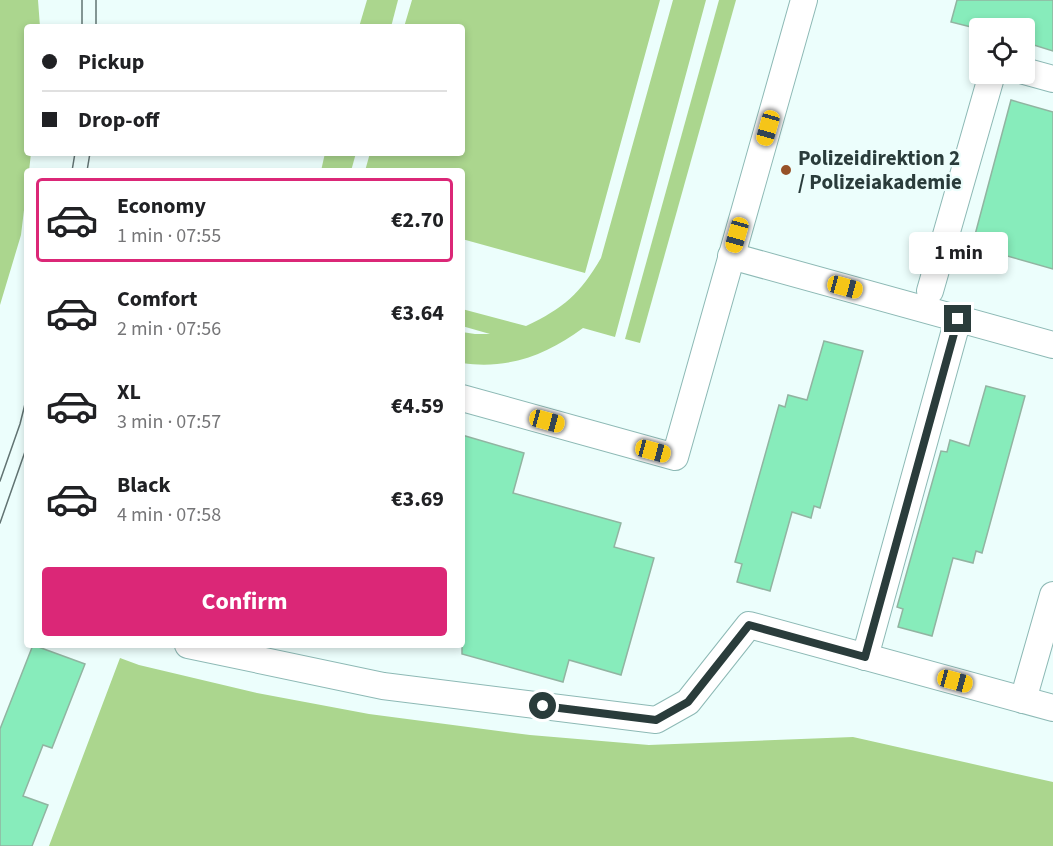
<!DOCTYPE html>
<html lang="en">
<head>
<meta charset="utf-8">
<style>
  :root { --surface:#fff; --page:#f6f6f6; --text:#202124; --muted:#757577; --line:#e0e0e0; --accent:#db2777 }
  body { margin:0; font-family:"Source Sans 3",sans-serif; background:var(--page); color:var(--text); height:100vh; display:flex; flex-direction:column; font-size:22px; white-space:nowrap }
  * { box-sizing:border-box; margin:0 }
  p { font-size:20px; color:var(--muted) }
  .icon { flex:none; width:33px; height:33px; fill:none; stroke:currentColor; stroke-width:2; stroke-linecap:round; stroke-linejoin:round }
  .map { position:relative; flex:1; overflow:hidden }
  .side { position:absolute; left:24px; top:168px; width:441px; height:480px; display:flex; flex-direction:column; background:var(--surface); border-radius:6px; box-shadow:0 3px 9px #0003 }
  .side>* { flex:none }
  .hud { position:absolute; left:24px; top:24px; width:441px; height:132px; border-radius:6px; box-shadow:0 3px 9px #0003; display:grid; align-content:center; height:132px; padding:0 18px; background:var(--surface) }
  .fabs { position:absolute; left:969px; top:18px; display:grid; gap:12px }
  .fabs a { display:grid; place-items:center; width:66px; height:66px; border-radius:6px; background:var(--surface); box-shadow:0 3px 9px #0003; font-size:30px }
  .end { position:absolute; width:27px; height:27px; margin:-14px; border:8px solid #2a3c3b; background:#fff; box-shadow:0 0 0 3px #fff }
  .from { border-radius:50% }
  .bubble { position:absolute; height:42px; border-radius:6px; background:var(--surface); box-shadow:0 3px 9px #0003; font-size:20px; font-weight:700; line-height:42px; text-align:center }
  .car { position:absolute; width:18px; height:36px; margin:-18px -9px; border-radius:8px; box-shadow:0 0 4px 2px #0007; background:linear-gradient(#f5c518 24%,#345 0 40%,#f5c518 0 76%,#345 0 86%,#f5c518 0) }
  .hud b { display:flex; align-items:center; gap:21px; height:57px; font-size:22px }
  .hud b+b { border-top:2px solid var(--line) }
  .hud i { width:15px; height:15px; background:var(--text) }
  ul { padding:10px 0 0; list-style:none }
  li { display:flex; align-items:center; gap:18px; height:84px; margin:0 12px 9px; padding:0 6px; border:3px solid transparent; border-radius:6px }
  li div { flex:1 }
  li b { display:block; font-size:22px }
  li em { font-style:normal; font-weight:700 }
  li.active { border-color:var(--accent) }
  li>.icon { width:54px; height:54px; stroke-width:1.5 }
  .button { display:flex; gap:12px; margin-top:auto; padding:12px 18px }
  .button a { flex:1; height:69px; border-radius:6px; background:var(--accent); color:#fff; font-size:24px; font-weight:700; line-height:69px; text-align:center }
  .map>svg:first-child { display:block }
  .green { fill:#abd68e }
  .building { fill:#87ecbb; stroke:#91b4a1; stroke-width:1.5 }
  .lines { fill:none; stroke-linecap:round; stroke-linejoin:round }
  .minor-casing { stroke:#8db9b5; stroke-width:28 }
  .minor { stroke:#fff; stroke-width:26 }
  .tram { stroke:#617372; stroke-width:1.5 }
  .route { stroke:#2a3c3b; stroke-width:8 }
  .poi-dot { fill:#975228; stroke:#ecfefc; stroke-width:2 }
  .labels { text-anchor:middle; stroke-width:4.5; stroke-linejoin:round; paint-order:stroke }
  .poi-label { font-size:21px; font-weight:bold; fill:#2a3c3b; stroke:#ecfefc; text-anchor:start }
</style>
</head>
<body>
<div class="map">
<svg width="1053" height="846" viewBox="0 0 1053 846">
  <rect width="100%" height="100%" fill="#ecfefc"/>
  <!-- green -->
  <g class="green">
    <polygon points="0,0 38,0 40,27 27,27 27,153 31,153 29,171 27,171 27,185 21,235 0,305"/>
    <polygon points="367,0 398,0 391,27 359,27"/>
    <polygon points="412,0 660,0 585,273 462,239 462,171 365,171 370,153 462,153 462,27 404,27"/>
    <path d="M673,0H706L615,337L583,328C547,355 507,370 462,363V332L475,334H490L462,326V309L526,326C564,308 580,294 601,258Z"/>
    <polygon points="719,0 736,0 640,343 625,339"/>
    <polygon points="325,153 356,153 351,171 321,171"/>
    <polygon points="120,658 139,665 257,693 369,714 530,735 649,745 853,737 1053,782 1053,846 49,846"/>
  </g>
  <!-- building -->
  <g class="building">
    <polygon points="957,0 1053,0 1053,51 1024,42 1024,28 975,28 951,22"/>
    <polygon points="1011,100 1053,112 1053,269 972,246"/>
    <polygon points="824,341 863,351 820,508 814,506 811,518 792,512 770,591 737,582 742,564 735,562 779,405 785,407 788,395 807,400"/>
    <polygon points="986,386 1025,396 982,553 976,551 973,563 953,558 932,636 898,627 903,609 897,607 941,451 947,452 950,440 969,446"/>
    <polygon points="462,435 524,453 513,493 621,523 614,547 654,558 621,675 569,660 563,682 462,654"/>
    <polygon points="33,645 85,664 52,748 43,745 23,796 48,805 32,846 0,846 0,729"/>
  </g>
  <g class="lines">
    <!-- minor casing -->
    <g class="minor-casing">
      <g id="minor">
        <polyline points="1024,71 1053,79"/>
        <polyline points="731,256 1053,345"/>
        <polyline points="930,291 992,74"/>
        <polyline points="462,398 675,457 804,0"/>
        <polyline points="188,645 383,686 656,720 688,702 749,625 1053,708"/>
        <polyline points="865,657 958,319"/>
        <polyline points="1023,700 1053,595"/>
      </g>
    </g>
    <!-- minor -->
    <use href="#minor" class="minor"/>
    <!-- tram -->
    <g class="tram">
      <polyline points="82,0 82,27"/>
      <polyline points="96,0 96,27"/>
      <polyline points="72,171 75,153"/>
      <polyline points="87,171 90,153"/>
      <polyline points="0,481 20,424 27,396"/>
      <polyline points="0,523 27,446"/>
    </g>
  </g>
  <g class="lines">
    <!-- route -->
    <polyline class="route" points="543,706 656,720 688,702 749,625 865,657 958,319"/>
  </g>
  <!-- markers -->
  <circle class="poi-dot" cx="786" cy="170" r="6"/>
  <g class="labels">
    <!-- poi labels -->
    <g class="poi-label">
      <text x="798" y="165">Polizeidirektion 2<tspan x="798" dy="24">/ Polizeiakademie</tspan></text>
    </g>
  </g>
</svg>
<div class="fabs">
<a><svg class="icon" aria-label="locate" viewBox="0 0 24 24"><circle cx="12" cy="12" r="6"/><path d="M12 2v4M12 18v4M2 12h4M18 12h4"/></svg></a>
</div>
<i class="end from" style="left:543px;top:706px"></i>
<i class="end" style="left:958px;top:319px"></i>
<div class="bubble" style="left:909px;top:232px;width:99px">1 min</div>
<i class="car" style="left:768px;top:128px;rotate:196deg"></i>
<i class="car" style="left:737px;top:235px;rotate:196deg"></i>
<i class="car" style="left:845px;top:287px;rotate:105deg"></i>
<i class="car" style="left:547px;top:421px;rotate:105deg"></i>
<i class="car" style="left:653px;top:451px;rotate:105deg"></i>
<i class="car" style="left:955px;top:681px;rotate:105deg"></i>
<div class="hud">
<b><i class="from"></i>Pickup</b>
<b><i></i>Drop-off</b>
</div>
<section class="side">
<ul>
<li class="active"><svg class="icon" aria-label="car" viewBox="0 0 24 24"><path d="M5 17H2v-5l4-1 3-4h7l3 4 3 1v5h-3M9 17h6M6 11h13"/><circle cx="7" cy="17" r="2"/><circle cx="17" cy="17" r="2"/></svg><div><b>Economy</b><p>1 min · 07:55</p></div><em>€2.70</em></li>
<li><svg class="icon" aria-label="car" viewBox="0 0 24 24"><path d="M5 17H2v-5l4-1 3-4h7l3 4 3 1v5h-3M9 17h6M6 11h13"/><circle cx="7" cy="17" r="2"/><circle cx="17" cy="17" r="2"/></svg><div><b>Comfort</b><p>2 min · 07:56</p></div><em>€3.64</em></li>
<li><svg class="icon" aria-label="car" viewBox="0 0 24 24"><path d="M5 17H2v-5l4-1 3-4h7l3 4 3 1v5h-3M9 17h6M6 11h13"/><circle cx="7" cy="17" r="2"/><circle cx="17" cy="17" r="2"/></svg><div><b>XL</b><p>3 min · 07:57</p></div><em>€4.59</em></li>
<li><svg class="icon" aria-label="car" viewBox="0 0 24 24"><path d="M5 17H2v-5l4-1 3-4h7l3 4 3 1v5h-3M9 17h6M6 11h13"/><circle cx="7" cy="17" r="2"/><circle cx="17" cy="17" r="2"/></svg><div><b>Black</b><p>4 min · 07:58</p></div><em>€3.69</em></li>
</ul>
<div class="button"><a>Confirm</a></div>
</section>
</div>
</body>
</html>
